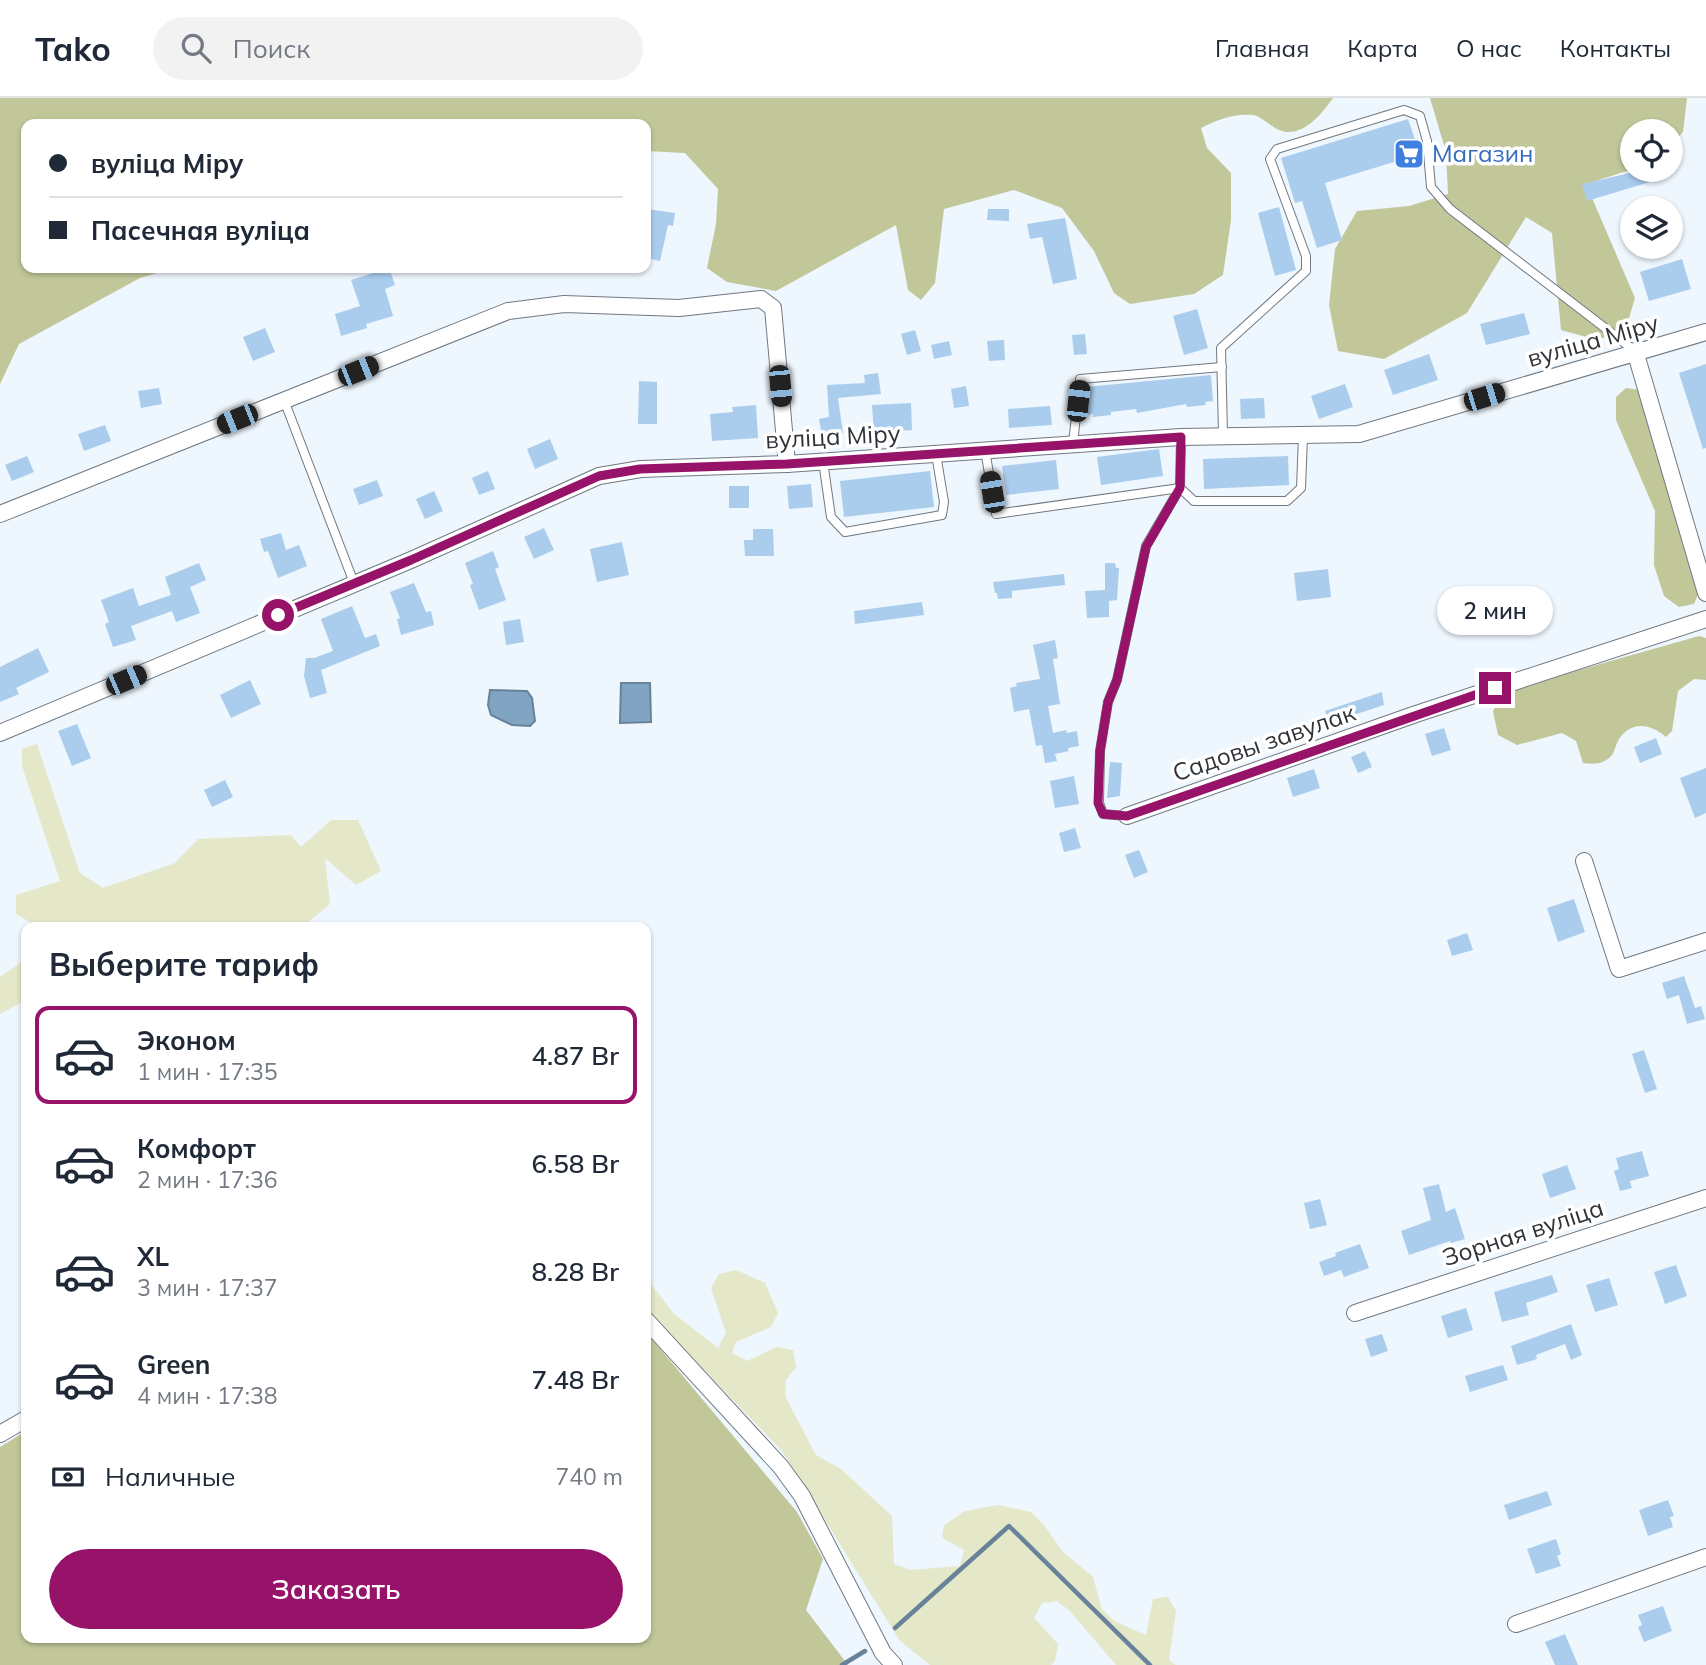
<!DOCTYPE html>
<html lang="ru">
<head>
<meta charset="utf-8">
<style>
  :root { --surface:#fff; --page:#f2f2f3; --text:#1f2937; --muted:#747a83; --line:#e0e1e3; --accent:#971269 }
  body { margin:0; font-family:Mulish,sans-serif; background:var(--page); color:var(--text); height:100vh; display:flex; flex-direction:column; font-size:26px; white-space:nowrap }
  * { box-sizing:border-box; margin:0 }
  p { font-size:23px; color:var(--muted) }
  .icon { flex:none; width:38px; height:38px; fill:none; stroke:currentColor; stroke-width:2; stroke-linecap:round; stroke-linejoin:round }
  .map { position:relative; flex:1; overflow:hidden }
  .side { position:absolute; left:21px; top:824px; width:630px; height:721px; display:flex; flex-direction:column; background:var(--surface); border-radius:14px; box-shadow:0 2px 5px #0004 }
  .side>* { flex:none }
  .top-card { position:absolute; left:21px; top:21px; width:630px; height:154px; border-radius:14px; box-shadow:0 2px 5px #0004; display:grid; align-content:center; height:154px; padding:0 28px; background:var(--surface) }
  .fabs { position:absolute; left:1620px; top:21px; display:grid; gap:14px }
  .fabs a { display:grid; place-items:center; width:63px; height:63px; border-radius:50%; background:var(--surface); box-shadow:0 2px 5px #0004; font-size:35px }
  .end { position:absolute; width:32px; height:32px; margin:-16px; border:9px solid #971269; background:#fff; box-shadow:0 0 0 4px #fff }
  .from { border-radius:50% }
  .bubble { position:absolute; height:49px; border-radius:24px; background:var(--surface); box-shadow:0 2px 5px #0004; font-size:23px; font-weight:600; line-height:49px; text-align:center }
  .car { position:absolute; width:21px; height:42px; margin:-21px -10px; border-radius:9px; box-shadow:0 0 5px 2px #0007; background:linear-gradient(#222 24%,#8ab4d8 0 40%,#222 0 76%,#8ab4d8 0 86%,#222 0) }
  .top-card b { display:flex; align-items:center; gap:24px; height:66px; font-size:26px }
  .top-card b+b { border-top:2px solid var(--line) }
  .top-card i { width:18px; height:18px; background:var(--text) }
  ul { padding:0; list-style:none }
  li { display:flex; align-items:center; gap:21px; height:98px; margin:0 14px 10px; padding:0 14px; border:4px solid transparent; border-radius:14px }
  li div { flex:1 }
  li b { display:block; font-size:26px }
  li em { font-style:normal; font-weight:600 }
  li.current { border-color:var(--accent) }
  li>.icon { width:63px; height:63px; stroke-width:1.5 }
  h2 { padding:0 28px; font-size:32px; line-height:84px }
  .pay { display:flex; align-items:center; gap:18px; height:77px; padding:0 28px; font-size:26px }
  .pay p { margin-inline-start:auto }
  .action { display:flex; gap:14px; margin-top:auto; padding:14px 28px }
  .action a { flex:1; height:80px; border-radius:42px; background:var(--accent); color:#fff; font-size:28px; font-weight:600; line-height:80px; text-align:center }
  header { display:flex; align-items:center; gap:42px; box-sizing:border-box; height:98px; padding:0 35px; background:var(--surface); border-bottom:2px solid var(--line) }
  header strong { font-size:33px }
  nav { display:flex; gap:38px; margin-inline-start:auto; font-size:24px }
  .search { width:490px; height:63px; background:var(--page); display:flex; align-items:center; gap:18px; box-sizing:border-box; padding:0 24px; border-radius:38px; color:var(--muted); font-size:26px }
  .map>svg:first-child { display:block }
  .green { fill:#e4e8c9 }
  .forest { fill:#c2c79a }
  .water { fill:#81a4c3; stroke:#688299; stroke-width:2 }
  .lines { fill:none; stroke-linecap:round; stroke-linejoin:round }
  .stream { stroke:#688299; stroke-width:4.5 }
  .building { fill:#aacdee }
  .lane-casing { stroke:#707881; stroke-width:10 }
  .street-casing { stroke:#707881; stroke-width:18 }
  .lane { stroke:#fff; stroke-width:8 }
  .street { stroke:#fff; stroke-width:16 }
  .route { stroke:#971269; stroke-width:9 }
  .labels { text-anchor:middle; stroke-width:7; stroke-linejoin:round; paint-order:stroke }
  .shop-label { font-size:24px; fill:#366cbe; stroke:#fff; text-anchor:start }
  .street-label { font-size:24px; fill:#2f3337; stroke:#fff }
</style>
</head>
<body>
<header>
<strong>Tako</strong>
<div class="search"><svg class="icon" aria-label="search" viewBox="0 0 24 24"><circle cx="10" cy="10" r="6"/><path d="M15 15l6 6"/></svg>Поиск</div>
<nav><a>Главная</a><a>Карта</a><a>О нас</a><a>Контакты</a></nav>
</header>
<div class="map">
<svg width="1706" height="1567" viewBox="0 0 1706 1567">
  <rect width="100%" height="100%" fill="#eef6fe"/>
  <!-- green -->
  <g class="green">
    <polygon points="37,646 80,775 103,790 175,765 198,741 291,737 301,749 331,722 358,722 381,773 356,787 325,760 330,806 302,829 38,829 16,816 16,797 60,783 22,668 22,651"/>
    <polygon points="26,861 26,902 0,916 0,879"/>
    <polygon points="736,1172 765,1185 778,1215 771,1229 736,1244 732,1255 747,1263 777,1249 793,1252 796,1269 786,1282 785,1298 816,1357 841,1371 892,1418 894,1466 910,1472 960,1468 964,1452 942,1440 944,1427 965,1413 998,1407 1031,1414 1044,1427 1063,1454 1093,1479 1102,1511 1114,1523 1146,1537 1153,1501 1168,1499 1176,1513 1169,1562 1176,1567 1116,1567 1070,1513 1057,1503 1042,1505 1034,1520 1058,1546 1055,1563 1051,1567 930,1567 900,1543 782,1353 646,1212 646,1179 673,1215 718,1250 726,1235 711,1190 719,1176"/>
  </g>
  <!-- forest -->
  <g class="forest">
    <path d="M0,0H1333C1321,17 1300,43 1277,31C1269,27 1261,18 1253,17C1235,15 1216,22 1201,30L1207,50L1231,75V122L1223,177L1194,196L1130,206L1114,195L1094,153L1062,110L1014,92L944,111L935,185L921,202L908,192L896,127L776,193L727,184L707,170L716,126L718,91L685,55L646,53V26H26V170H174L140,180L19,246L0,286Z"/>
    <polygon points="1430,0 1687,0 1683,34 1671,47 1671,33 1633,33 1633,71 1586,86 1635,200 1624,237 1594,241 1561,232 1552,135 1526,119 1467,215 1384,261 1338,253 1329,207 1335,151 1357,113 1409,108 1448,96 1446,54"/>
    <polygon points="1626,290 1641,292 1699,494 1694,506 1679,509 1664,498 1654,467 1655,413 1616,322 1616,299"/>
    <path d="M1699,538L1706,540V582L1694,581L1678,593L1672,633L1666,639C1651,626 1632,622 1619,641C1615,647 1615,656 1609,660C1601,667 1592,666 1583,665L1576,643L1562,635L1517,647L1498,637L1493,613L1505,593Z"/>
    <polygon points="646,1234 797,1414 823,1461 806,1512 848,1567 0,1567 0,1349 26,1333 26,1540 646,1540"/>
  </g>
  <!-- water -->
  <g class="water">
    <polygon points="621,585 650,585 651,624 620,625"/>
    <polygon points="490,592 527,593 532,600 535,623 530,628 512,627 491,617 488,607"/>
  </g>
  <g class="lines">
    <!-- stream -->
    <g class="stream">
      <polyline points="895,1530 1009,1428 1150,1567"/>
      <polyline points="842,1567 865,1553"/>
    </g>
  </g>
  <!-- building -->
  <g class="building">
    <polygon points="1408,21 1420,56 1325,85 1342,142 1317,150 1302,103 1295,105 1281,60"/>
    <polygon points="1643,72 1650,72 1653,83 1587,103 1582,86"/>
    <polygon points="1279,109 1296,172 1275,178 1258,115"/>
    <polygon points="646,111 675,115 673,128 668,127 660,163 646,160"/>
    <polygon points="988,111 1009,111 1009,123 987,122"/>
    <polygon points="1065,120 1077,181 1053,186 1042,139 1030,141 1027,126"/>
    <polygon points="1682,161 1691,191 1649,203 1640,174"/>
    <polygon points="389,170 395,187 385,191 393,218 366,226 367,230 341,238 335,216 360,208 351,182"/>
    <polygon points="1197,211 1208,250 1184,257 1173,218"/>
    <polygon points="1524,215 1530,236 1486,247 1480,226"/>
    <polygon points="265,230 275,254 253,263 243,239"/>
    <polygon points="915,232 921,253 907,257 901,236"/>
    <polygon points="1085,236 1087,256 1074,257 1072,237"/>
    <polygon points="1004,242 1005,262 989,263 987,243"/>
    <polygon points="949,243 952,257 934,261 931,247"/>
    <polygon points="1429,256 1438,282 1393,297 1384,272"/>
    <polygon points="1706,266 1706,350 1703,351 1679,275"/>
    <polygon points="878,275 881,296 838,300 843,335 822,338 819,321 829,319 827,287 865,285 864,277"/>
    <polygon points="1211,277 1213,303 1205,304 1206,307 1187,309 1186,306 1137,315 1136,311 1111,314 1111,317 1093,319 1093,316 1085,317 1086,289"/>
    <polygon points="639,283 657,284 657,326 638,326"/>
    <polygon points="1345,286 1353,309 1319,321 1311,298"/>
    <polygon points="966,288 969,308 954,310 951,291"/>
    <polygon points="159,290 162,306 141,310 138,293"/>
    <polygon points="1264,300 1265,320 1241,321 1240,301"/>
    <polygon points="911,305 912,332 874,335 872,307"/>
    <polygon points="756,307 758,340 712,343 710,316 733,314 732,309"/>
    <polygon points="1050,308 1052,327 1009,330 1008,311"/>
    <polygon points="105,327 111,343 84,353 78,336"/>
    <polygon points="550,341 558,361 535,371 527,351"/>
    <polygon points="1159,351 1163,378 1101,387 1097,359"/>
    <polygon points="27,358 34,374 12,383 5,367"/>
    <polygon points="1288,358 1289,387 1204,391 1203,361"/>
    <polygon points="1056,362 1059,391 1006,397 1002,368"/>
    <polygon points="488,373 495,391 479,397 472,380"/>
    <polygon points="930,373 934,409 844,419 840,383"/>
    <polygon points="377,382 383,398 359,407 353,391"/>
    <polygon points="811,386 813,409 789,411 787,388"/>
    <rect x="729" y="388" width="20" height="22"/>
    <polygon points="434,393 443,413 425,421 416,401"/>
    <polygon points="544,430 554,452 534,461 524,439"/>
    <polygon points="753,431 773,431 774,458 745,458 744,442 753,442"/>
    <polygon points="281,435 286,452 299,447 307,468 278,480 268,453 264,454 260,441"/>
    <polygon points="622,444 629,477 597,484 590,451"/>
    <polygon points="493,453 499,469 495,471 506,502 479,512 470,487 473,486 465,465"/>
    <polygon points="199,465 206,482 190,489 200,515 176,524 172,513 131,528 136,542 113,549 105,526 109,524 101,502 133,490 139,508 171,497 165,479"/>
    <polygon points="1105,465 1115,465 1116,470 1119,470 1117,502 1109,503 1109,519 1087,520 1085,493 1105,492"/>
    <polygon points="1328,471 1331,499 1297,503 1294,475"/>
    <polygon points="1064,476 1065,487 1012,493 1012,500 998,501 997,495 995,495 993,484"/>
    <polygon points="414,485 426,514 431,513 434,527 401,537 397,521 400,520 390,494"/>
    <polygon points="922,504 924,517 855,526 854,513"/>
    <polygon points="352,508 365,540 376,536 380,548 321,572 327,595 310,600 304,578 306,560 314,560 333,553 321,521"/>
    <polygon points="520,521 524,544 506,547 503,524"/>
    <polygon points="1055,542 1058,560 1053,561 1060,606 1048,608 1053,635 1066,632 1067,635 1077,633 1079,648 1068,650 1069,653 1055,656 1057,663 1045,665 1042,647 1036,648 1029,611 1014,614 1010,590 1017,588 1016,585 1040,581 1033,547"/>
    <polygon points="38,550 49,574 16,590 19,596 0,604 0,569"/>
    <polygon points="250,582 261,606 231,620 220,597"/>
    <polygon points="1382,594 1384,607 1329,625 1325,613"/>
    <polygon points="77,626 91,660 72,668 58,633"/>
    <polygon points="1444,630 1451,652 1432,658 1425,636"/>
    <polygon points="1656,640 1662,656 1640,665 1634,649"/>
    <polygon points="1365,653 1372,669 1358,675 1351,659"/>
    <polygon points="1110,664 1122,665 1120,698 1107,700"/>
    <polygon points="1706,670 1706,715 1695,720 1680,680"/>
    <polygon points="1314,671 1320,690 1293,699 1287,680"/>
    <polygon points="1074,678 1079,706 1055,710 1050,683"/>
    <polygon points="225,682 233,699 212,709 204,692"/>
    <polygon points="1075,730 1081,750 1064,754 1059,735"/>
    <polygon points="1139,752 1148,774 1134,780 1125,757"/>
    <polygon points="1574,801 1585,834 1558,844 1547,810"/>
    <polygon points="1467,835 1473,852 1452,858 1447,842"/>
    <polygon points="1684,878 1695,910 1701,908 1705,921 1687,926 1679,897 1667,901 1662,885"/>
    <polygon points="1644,952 1657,991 1645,995 1632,956"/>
    <polygon points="1642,1053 1649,1078 1630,1083 1632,1090 1620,1093 1614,1073 1619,1071 1616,1060"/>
    <polygon points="1567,1067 1576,1091 1550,1100 1542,1076"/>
    <polygon points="1439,1086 1446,1114 1455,1110 1465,1141 1451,1145 1450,1143 1409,1157 1401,1133 1431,1122 1423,1090"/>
    <polygon points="1320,1101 1327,1127 1310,1131 1304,1105"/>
    <polygon points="1360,1146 1369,1170 1344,1179 1341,1172 1324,1178 1319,1164 1336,1158 1335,1155"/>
    <polygon points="1676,1167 1687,1198 1665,1206 1654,1174"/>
    <polygon points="1552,1177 1558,1194 1526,1205 1529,1217 1502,1224 1494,1194"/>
    <polygon points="1609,1180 1618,1207 1595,1214 1586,1187"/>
    <polygon points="1466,1210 1473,1232 1448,1240 1441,1218"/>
    <polygon points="1571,1226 1582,1257 1571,1262 1565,1246 1536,1257 1537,1261 1517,1267 1511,1248"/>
    <polygon points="1382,1236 1388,1253 1371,1259 1365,1241"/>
    <polygon points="1503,1267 1508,1282 1470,1294 1465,1278"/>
    <polygon points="1547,1393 1552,1407 1509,1422 1504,1407"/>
    <polygon points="1668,1402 1674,1418 1670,1419 1673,1429 1648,1438 1639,1412"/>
    <polygon points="1556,1441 1561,1456 1557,1458 1561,1468 1536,1476 1527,1451"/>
    <polygon points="1663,1508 1672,1533 1644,1544 1638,1529 1642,1527 1638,1517"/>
    <polygon points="1565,1536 1578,1567 1555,1567 1545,1544"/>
  </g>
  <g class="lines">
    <!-- lane casing -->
    <g class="lane-casing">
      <g id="lane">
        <polyline points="284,302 354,485"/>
        <polyline points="1223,337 1221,250 1306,173 1306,158 1270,61 1277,51 1404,12 1420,18 1427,43 1431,89 1450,111 1635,253"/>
        <polyline points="1181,339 1180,390 1194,403 1287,403 1301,390 1303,338"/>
        <polyline points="1073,346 1080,281 1222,269"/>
        <polyline points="985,352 996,416 1180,390"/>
        <polyline points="823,363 831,419 845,434 942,417 944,404 936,356"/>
        <polyline points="1127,718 1103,716 1099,705 1100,653 1108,604 1117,582 1146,448 1180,390"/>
      </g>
    </g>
    <!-- street casing -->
    <g class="street-casing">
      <g id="street">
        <polyline points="1635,253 1706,495"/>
        <polyline points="0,416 508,213 564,206 679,210 761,201 773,210 787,366"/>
        <polyline points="0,635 411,462 599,378 641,371 787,366 1181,339 1359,336 1706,234"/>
        <polyline points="1127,718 1416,616 1706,521"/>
        <polyline points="1584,763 1619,871 1706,843"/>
        <polyline points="1355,1215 1706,1100"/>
        <polyline points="646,1222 781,1369 802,1398 883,1555 894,1567"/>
        <polyline points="0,1336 26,1321"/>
        <polyline points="1516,1526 1706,1459"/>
      </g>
    </g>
    <!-- lane -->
    <use href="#lane" class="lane"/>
    <!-- street -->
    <use href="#street" class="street"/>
  </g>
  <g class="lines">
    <!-- route -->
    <polyline class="route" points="278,517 411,462 599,378 640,371 787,366 1181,339 1180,390 1146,449 1117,582 1108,604 1100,653 1098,705 1103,716 1127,718 1495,590"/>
  </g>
  <!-- icons -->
  <defs>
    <g id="supermarket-square" transform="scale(1.575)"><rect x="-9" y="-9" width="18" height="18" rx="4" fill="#3f7fe0" stroke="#fff"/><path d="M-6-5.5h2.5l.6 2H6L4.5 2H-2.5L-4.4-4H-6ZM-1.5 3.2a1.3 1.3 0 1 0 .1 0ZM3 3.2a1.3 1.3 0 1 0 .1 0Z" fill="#fff"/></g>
  </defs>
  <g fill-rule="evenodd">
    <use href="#supermarket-square" x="1409" y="56"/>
  </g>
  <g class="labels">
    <!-- shop labels -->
    <g class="shop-label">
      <text x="1432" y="64">Магазин</text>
    </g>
    <!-- street labels -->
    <g class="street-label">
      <text transform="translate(1593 243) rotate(-16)" y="8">вуліца Міру</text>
      <text transform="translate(833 339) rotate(-3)" y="8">вуліца Міру</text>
      <text transform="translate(1264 645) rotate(-19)" y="8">Садовы завулак</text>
      <text transform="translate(1523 1135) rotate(-18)" y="8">Зорная вуліца</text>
    </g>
  </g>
</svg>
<div class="fabs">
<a><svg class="icon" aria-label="locate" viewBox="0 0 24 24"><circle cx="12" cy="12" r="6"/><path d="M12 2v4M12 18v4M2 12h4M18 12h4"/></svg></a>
<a><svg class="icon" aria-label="layers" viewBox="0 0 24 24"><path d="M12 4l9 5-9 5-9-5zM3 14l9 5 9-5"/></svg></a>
</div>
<i class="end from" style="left:278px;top:517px"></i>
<i class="end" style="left:1495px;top:590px"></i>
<div class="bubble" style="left:1437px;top:488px;width:116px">2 мин</div>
<i class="car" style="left:358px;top:273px;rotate:68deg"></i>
<i class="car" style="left:780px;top:288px;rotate:175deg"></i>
<i class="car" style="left:1484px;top:299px;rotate:73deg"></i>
<i class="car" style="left:1078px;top:303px;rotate:6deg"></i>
<i class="car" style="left:237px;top:321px;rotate:248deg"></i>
<i class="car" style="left:992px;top:394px;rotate:351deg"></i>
<i class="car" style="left:126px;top:582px;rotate:67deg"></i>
<div class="top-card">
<b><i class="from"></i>вуліца Міру</b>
<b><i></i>Пасечная вуліца</b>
</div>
<section class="side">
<h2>Выберите тариф</h2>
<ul>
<li class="current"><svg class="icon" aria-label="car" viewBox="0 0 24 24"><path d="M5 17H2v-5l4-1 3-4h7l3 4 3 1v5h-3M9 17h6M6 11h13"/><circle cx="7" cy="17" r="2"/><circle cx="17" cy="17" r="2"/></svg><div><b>Эконом</b><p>1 мин · 17:35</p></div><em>4.87 Br</em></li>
<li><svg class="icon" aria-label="car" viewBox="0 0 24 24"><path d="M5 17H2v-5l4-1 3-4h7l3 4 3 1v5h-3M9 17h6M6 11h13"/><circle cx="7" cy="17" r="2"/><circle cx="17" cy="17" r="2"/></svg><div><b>Комфорт</b><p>2 мин · 17:36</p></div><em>6.58 Br</em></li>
<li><svg class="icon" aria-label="car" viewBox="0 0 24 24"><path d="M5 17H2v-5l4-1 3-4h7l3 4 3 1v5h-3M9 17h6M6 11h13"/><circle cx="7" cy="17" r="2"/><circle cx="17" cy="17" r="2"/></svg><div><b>XL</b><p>3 мин · 17:37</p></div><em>8.28 Br</em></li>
<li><svg class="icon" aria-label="car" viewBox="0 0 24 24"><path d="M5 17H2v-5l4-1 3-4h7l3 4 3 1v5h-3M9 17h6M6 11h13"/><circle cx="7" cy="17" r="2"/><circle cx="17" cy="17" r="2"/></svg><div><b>Green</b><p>4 мин · 17:38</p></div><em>7.48 Br</em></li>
</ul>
<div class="pay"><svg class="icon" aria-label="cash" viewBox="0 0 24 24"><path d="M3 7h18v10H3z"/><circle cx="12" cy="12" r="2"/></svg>Наличные<p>740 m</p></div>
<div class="action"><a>Заказать</a></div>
</section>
</div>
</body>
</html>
